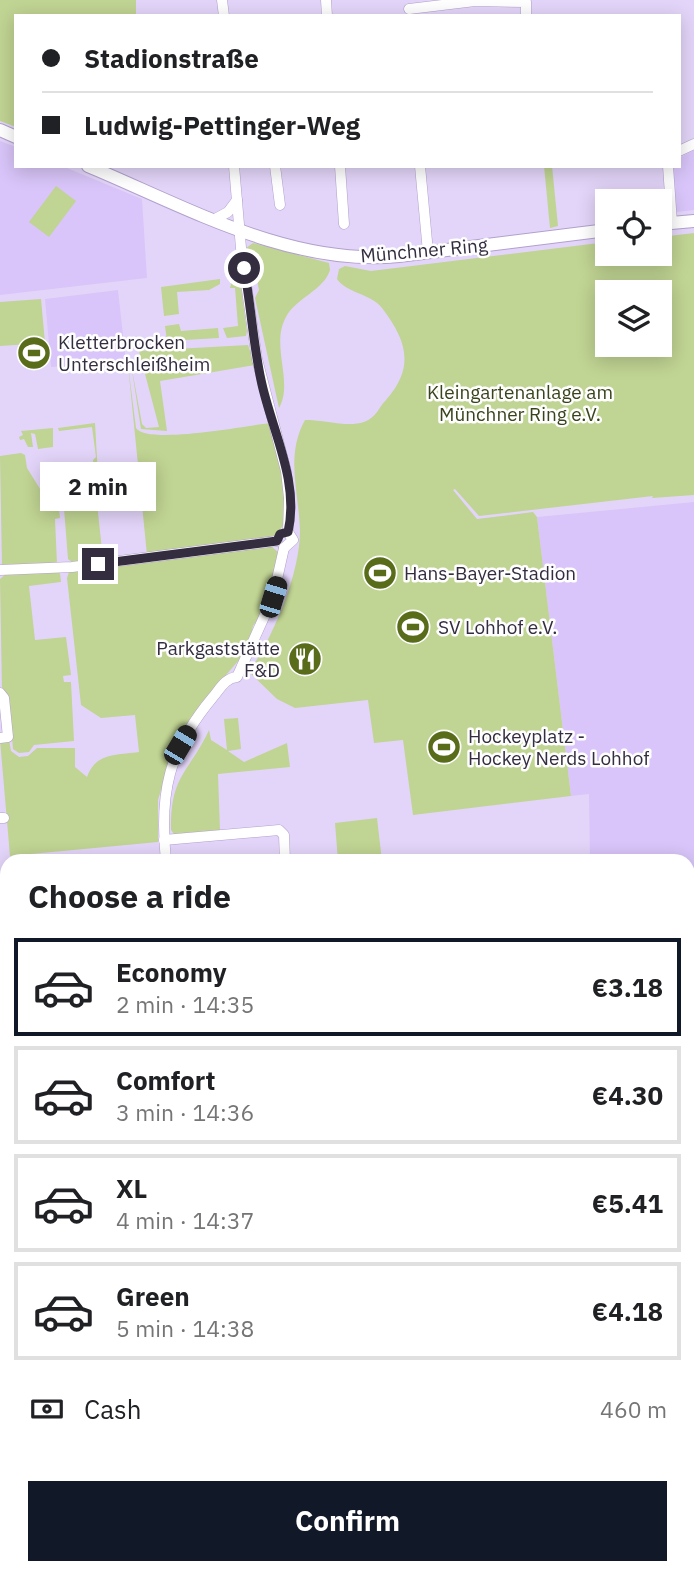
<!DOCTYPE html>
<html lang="en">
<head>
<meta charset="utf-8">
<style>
  :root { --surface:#fff; --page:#f2f2f2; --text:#202124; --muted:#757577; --line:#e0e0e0; --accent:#111827 }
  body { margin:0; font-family:"IBM Plex Sans",sans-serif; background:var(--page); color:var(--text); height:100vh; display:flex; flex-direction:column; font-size:26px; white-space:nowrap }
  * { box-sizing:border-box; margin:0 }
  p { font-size:23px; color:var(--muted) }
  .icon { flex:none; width:38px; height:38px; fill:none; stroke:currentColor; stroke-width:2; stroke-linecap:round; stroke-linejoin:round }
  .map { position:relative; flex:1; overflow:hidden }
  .details { position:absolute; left:0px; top:854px; width:695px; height:721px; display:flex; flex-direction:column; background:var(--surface); border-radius:21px 21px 0 0; box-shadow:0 4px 18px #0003 }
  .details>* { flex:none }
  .top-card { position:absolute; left:14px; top:14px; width:667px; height:154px; border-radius:0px; box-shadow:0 4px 18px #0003; display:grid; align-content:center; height:154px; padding:0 28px; background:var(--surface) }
  .controls { position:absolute; left:595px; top:189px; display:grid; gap:14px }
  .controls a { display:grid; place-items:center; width:77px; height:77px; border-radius:0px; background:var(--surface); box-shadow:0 4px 18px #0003; font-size:35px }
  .end { position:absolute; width:32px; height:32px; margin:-16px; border:9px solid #342d3f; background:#fff; box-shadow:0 0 0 4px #fff }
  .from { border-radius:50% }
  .bubble { position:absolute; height:49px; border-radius:0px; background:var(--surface); box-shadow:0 4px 18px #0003; font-size:23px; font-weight:700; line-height:49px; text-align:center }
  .car { position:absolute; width:21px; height:42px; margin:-21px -10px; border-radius:9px; box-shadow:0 0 5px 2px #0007; background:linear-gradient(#222 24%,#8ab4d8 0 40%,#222 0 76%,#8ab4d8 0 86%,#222 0) }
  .top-card b { display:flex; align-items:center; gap:24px; height:66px; font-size:26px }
  .top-card b+b { border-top:2px solid var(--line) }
  .top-card i { width:18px; height:18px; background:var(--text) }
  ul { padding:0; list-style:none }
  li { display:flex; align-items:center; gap:21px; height:98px; margin:0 14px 10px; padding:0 14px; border:4px solid var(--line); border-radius:0px }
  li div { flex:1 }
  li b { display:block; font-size:26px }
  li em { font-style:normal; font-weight:700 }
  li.selected { border-color:var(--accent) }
  li>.icon { width:63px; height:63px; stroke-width:1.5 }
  h2 { padding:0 28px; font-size:32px; line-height:84px }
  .pay { display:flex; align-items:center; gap:18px; height:77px; padding:0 28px; font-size:26px }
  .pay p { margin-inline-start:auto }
  .primary-button { display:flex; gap:14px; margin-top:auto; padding:14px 28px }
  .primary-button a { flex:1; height:80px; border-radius:0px; background:var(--accent); color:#fff; font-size:28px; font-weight:700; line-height:80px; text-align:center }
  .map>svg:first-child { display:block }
  .built { fill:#d9c5f9 }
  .green { fill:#c0d493; fill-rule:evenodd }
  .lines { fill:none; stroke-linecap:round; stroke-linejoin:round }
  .minor-casing { stroke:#b2a1cc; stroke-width:11 }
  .major-casing { stroke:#b2a1cc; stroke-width:14 }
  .minor { stroke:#fff; stroke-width:10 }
  .major { stroke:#fff; stroke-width:12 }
  .route { stroke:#342d3f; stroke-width:9 }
  .labels { text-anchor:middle; stroke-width:5; stroke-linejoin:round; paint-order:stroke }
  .street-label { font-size:19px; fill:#342d3f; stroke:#fefefe }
  .poi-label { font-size:19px; fill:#342d3f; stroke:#fefefe; text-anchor:start }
  .park-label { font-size:19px; fill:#39441c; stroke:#fefefe }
</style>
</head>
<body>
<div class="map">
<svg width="694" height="1575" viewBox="0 0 694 1575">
  <rect width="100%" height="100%" fill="#e3d5f9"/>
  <!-- built -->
  <g class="built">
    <polygon points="0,141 16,147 16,166 62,166 142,199 147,278 0,295"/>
    <polygon points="694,150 694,210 677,212 674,204 672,166 679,166 679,158"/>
    <polygon points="118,290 126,362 51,367 45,299"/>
    <polygon points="694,502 694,1032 688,1035 688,861 590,861 589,794 571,796 537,517"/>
    <polygon points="688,1090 694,1090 694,1516 688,1515"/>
    <polygon points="7,1505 7,1568 322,1568 310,1575 0,1575 0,1510"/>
  </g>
  <!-- green -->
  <g class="green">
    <polygon points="0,0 136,0 136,16 16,16 16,127 0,121"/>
    <polygon points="544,166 552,166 558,226 550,228"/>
    <polygon points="56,186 76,201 49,237 29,222"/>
    <path d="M694,233V495L652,498L653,496L479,516L455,489L453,490L477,519L533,512L537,517L571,796L413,815L403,740L374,743L368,700L295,708L277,699L249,672C273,637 300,574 300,531C299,492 285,456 305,420C322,419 347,428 364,422C377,417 378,408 386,400C415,367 407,341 382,308C370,293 348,294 337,279L339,269L345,266L371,271L607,242V254H660V237ZM607,292H660V345H607Z"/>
    <path d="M253,243L329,263L330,270C324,290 296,298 286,317C270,345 294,382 279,408L255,298L259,290L257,280H252L246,248Z"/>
    <polygon points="233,277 240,280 247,331 246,336 227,338 223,328 238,326 235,288 230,288"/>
    <polygon points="220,279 220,284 209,290 177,292 179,314 164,316 161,287"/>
    <polygon points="41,299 45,343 0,346 0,302"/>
    <polygon points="179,324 181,331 218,328 219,338 167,341 165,326"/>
    <polygon points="248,345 255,365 160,381 167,431 141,429 131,364 142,424 146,428 159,427 139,351"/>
    <path d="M128,365L136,428C147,445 246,426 270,423C274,442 295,512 282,527C279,532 275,534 271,539L147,555Z"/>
    <polygon points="95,423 99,493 96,494 103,559 72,562 68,559 63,496 96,493 93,460 96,457 92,427 59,431 58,428"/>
    <polygon points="53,428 53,447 38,449 35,434 31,433 33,447 28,447 24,439 20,440 19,437 23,435 21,431"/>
    <polygon points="21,453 25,455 27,468 42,492 51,493 49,465 56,465 58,494 51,496 53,509 59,508 60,518 55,519 57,564 2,567 0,456"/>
    <path d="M271,546L279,553L265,610L253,626L250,640L239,660L201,704L171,757L158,800V842L10,856L0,740H9L11,751L19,757L28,756L37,748H75V767L87,777C95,753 117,755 139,752L135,715L101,718L81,705L67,578L69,572Z"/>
    <polygon points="55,569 60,573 61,582 29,586 35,640 66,637 71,675 63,676 64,682 71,682 74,741 34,745 29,752 19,753 13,749 9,703 2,691 0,579 6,574"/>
    <path d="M238,718L241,749L228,751L244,762L287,743L290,767L218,774L220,830L174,834L171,830C170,775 189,773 209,730L211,740L227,750L224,719Z"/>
    <polygon points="377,818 382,861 338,861 335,823"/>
    <polygon points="0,1358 7,1363 7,1483 0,1488"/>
    <polygon points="688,1515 694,1516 694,1575 284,1575 295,1568 575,1568 579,1573 587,1568 688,1568"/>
  </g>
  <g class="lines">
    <!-- minor casing -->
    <g class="minor-casing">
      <g id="minor">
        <polyline points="222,0 224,16"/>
        <polyline points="326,0 327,16"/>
        <polyline points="409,9 475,1 526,2 526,16"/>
        <polyline points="679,151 694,144"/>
        <polyline points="234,166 241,248 257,359 286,471 289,498 288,532 293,540 284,548"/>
        <polyline points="275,166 280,205"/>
        <polyline points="340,166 344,224"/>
        <polyline points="420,166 428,252"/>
        <polyline points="668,166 672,223"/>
        <polyline points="215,219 228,212 237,200"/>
        <polyline points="0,570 72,567 277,541"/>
        <polyline points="0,693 4,698 8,737 0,738"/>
        <polyline points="0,818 4,818"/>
        <polyline points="164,840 279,830 284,835 285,861"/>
        <path d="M166,861C159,793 168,751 213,697C220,689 225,678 237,677L273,597L284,548"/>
        <polyline points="0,902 7,901"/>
        <polyline points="688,927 694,926"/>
        <polyline points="0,1101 7,1103"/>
        <polyline points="688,1158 692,1153"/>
        <polyline points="688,1165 694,1165"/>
        <polyline points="688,1191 694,1223"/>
        <polyline points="0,1229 7,1232"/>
        <polyline points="0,1319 7,1323"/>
      </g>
    </g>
    <!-- major casing -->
    <g class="major-casing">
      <g id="major">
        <polyline points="0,130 16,137"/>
        <path d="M88,166C184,206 291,267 399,256L607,230"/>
        <polyline points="660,224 694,221"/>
        <polyline points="688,1051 694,1048"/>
        <polyline points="0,1501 7,1496"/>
      </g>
    </g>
    <!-- minor -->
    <use href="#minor" class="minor"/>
    <!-- major -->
    <use href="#major" class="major"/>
  </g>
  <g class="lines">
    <!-- route -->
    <path class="route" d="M98,564L277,541L280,534L288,532C300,481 271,429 261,380C253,343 251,305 244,268"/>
  </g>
  <!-- icons -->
  <defs>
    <g id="stadium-disc" transform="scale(1.75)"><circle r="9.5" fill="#586c1a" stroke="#fefefe"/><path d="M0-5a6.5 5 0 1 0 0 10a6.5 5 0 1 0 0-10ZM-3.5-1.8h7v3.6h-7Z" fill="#fff"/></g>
    <g id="restaurant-disc" transform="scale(1.75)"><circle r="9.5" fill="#586c1a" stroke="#fefefe"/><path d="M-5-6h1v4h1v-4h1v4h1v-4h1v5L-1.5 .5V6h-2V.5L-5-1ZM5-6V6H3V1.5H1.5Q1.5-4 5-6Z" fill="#fff"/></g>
  </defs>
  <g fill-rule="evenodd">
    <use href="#stadium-disc" x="34" y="353"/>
    <use href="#stadium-disc" x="380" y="573"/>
    <use href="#stadium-disc" x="413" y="627"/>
    <use href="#restaurant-disc" x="305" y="659"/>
    <use href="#stadium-disc" x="444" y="747"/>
  </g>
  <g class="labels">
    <!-- street labels -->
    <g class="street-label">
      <text transform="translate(424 250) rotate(-5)" y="7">Münchner Ring</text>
    </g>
    <!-- poi labels -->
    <g class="poi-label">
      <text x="58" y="349">Kletterbrocken<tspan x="58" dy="22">Unterschleißheim</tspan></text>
      <text x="404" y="580">Hans-Bayer-Stadion</text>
      <text x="438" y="634">SV Lohhof e.V.</text>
      <text x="280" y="655" text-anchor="end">Parkgaststätte<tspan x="280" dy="22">F&amp;D</tspan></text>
      <text x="468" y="743">Hockeyplatz -<tspan x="468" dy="22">Hockey Nerds Lohhof</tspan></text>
    </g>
    <!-- park labels -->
    <g class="park-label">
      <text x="520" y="399">Kleingartenanlage am<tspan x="520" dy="22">Münchner Ring e.V.</tspan></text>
    </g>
  </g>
</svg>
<div class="controls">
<a><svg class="icon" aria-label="locate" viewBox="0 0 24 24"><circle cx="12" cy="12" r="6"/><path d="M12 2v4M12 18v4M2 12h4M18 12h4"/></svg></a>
<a><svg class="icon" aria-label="layers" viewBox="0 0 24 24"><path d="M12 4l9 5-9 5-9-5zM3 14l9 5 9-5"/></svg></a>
</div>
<i class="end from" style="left:244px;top:268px"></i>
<i class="end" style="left:98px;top:564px"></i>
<div class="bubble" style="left:40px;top:462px;width:116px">2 min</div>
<i class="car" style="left:273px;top:597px;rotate:17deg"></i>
<i class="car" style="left:180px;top:745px;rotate:31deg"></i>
<div class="top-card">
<b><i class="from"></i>Stadionstraße</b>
<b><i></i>Ludwig-Pettinger-Weg</b>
</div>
<section class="details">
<h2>Choose a ride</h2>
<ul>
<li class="selected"><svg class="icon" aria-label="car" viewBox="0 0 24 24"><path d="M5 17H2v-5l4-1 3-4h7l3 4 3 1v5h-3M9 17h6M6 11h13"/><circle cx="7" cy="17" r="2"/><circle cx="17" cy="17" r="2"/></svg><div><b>Economy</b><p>2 min · 14:35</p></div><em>€3.18</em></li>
<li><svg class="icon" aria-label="car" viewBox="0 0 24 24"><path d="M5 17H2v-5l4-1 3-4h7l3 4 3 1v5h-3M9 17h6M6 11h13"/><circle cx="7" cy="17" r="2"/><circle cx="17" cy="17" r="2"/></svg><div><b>Comfort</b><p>3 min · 14:36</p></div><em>€4.30</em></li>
<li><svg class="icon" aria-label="car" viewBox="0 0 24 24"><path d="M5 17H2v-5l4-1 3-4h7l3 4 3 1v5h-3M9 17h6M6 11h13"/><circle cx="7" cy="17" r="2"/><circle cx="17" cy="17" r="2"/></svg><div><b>XL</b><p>4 min · 14:37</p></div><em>€5.41</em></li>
<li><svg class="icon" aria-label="car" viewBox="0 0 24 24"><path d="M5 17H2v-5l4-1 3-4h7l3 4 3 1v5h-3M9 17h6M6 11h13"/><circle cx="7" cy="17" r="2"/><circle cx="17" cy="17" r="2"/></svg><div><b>Green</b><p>5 min · 14:38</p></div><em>€4.18</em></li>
</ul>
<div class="pay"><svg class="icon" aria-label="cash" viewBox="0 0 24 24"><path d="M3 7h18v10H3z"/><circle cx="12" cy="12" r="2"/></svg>Cash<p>460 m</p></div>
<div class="primary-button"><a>Confirm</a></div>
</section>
</div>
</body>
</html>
